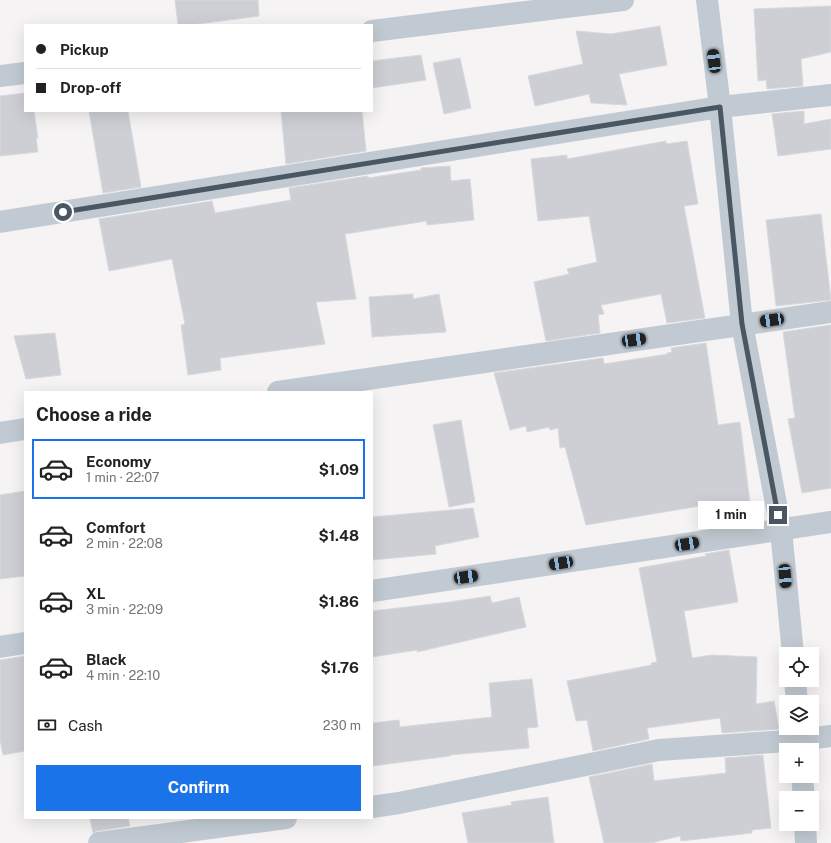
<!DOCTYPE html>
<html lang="en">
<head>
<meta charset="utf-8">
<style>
  :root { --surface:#fff; --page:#f2f2f2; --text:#222; --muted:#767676; --line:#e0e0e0; --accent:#1a73e8 }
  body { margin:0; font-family:"Public Sans",sans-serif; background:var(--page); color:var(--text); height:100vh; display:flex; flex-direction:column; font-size:15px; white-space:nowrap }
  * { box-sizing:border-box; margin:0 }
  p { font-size:13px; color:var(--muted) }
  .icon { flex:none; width:22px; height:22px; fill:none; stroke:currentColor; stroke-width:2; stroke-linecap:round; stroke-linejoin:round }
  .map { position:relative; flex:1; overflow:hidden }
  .side { position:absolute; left:24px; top:391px; width:349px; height:428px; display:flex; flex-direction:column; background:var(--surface); border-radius:0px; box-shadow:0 4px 16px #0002 }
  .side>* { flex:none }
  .hud { position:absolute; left:24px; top:24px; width:349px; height:88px; border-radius:0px; box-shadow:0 4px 16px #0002; display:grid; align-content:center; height:88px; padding:0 12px; background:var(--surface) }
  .buttons { position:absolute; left:779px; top:647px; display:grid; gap:8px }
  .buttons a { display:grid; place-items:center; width:40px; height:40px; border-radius:0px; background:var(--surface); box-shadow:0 4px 16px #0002; font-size:20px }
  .end { position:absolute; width:18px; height:18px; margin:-9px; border:5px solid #4a5661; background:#fff; box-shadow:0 0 0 2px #fff }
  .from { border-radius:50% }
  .bubble { position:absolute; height:28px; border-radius:0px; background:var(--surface); box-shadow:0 4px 16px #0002; font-size:13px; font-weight:700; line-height:28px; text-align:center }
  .car { position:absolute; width:12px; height:24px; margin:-12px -6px; border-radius:5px; box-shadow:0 0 3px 1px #0007; background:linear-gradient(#222 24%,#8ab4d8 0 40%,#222 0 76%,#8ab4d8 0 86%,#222 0) }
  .hud b { display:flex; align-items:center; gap:14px; height:38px; font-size:15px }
  .hud b+b { border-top:1px solid var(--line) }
  .hud i { width:10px; height:10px; background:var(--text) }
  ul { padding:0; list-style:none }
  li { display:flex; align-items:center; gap:12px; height:60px; margin:0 8px 6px; padding:0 4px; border:2px solid transparent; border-radius:0px }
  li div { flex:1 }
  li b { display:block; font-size:15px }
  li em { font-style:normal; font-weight:700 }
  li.current { border-color:var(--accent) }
  li>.icon { width:36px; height:36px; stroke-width:1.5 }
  h2 { padding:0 12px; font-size:18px; line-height:48px }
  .pay { display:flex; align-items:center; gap:10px; height:44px; padding:0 12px; font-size:15px }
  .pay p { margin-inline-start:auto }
  .action { display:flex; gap:8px; margin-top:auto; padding:8px 12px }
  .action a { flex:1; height:46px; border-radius:0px; background:var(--accent); color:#fff; font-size:16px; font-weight:700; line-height:46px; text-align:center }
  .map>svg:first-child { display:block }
  .building { fill:#cdcfd5; stroke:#d7d9de }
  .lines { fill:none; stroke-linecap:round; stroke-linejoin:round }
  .minor { stroke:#c1cad2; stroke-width:22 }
  .route { stroke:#4a5661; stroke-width:5 }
</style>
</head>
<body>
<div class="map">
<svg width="831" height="843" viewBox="0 0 831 843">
  <rect width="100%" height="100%" fill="#f5f3f3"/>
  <!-- building -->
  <g class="building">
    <polygon points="175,0 258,0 259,16 190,25 178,25"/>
    <polygon points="831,6 831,52 801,59 803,86 767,89 766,80 758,81 754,9"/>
    <polygon points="660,26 667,65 619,74 627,105 591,103 589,94 535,106 528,76 583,64 576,31 611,34"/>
    <polygon points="421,55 426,80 372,88 372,61"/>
    <polygon points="460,58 471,108 444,114 433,63"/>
    <polygon points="25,93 25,111 34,111 38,138 36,138 38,152 0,156 0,96"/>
    <polygon points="89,111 128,111 141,187 103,193"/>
    <polygon points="281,111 362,111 366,151 286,164"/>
    <polygon points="804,111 804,124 831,119 831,149 778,156 772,114"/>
    <polygon points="666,141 666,144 687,141 698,204 684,206 705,318 667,323 661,294 601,305 604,314 598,315 600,333 546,341 534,282 569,274 567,269 597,262 589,216 538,221 531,159 567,155 567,159"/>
    <polygon points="450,166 451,181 470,179 474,220 427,225 426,221 345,234 356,299 316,302 325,344 220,358 221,370 188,375 181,325 185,324 172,259 109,271 99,219 212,201 215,213 291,200 289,188 368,176 368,178 421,170 421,168"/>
    <polygon points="821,214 831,300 776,306 766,220"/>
    <polygon points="413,294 413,299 439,294 446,332 372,337 369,297"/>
    <polygon points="831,325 831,488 802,493 788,419 795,418 783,332"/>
    <polygon points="55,333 61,375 26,379 14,336"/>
    <polygon points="706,343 718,425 740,422 752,519 724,522 725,525 702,529 700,506 586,525 565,447 560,448 558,428 550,430 549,427 527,432 526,426 510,430 494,373 603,358 604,364 668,354 667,353 672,352 671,348"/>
    <polygon points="461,420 475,502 449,507 433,425"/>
    <polygon points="25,491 25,576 0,579 0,495"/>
    <polygon points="473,508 479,537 435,546 436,554 372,560 372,517"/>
    <polygon points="729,550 738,602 684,611 692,658 712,655 757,657 756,704 774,701 779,729 722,733 720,718 647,728 649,739 593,751 587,720 576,721 567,681 652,665 651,663 657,662 639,568 706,556 705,554"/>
    <polygon points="490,596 492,603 519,597 526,627 417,652 417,650 372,657 372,611 450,602"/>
    <polygon points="25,656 25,751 3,755 0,740 0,660"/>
    <polygon points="532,679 538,727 527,728 529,748 450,755 450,756 372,766 372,723 399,720 400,727 492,717 489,683"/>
    <polygon points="763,755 771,828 752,830 752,833 681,841 680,836 651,843 604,843 589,777 652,764 654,781 726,773 725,758"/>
    <polygon points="548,797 554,843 468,843 462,813 512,805 511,802"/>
    <polygon points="90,818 128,818 130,826 97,831 93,833"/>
  </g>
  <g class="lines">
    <!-- minor -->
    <g class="minor">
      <polyline points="707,0 720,107 742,324 781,530 793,654"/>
      <polyline points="372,31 623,0"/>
      <polyline points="0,76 25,73"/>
      <polyline points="0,222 720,107 831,95"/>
      <polyline points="278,392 831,312"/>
      <polyline points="0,433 25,429"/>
      <polyline points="372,591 831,522"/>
      <polyline points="0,647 25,643"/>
      <polyline points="795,680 797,702"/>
      <polyline points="802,776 804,798"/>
      <polyline points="372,807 399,803 659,750 801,740 831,736"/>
      <polyline points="805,824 806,843"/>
      <polyline points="99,843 286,818"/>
    </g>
  </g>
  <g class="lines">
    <!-- route -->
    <polyline class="route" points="63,212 720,107 742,324 778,515"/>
  </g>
</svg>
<div class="buttons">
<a><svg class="icon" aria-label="locate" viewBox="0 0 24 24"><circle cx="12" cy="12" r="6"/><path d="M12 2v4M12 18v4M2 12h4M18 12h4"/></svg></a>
<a><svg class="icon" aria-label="layers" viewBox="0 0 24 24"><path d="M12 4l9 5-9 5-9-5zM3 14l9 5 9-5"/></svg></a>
<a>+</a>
<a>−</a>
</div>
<i class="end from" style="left:63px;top:212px"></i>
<i class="end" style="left:778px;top:515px"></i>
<div class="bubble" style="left:698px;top:501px;width:66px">1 min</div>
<i class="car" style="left:714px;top:61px;rotate:353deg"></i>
<i class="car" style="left:772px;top:320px;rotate:262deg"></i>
<i class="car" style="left:634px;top:340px;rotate:82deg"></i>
<i class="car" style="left:687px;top:544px;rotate:81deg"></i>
<i class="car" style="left:561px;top:563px;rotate:261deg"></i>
<i class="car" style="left:785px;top:576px;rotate:175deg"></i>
<i class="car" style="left:466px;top:577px;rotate:82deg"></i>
<div class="hud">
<b><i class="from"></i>Pickup</b>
<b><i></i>Drop-off</b>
</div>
<section class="side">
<h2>Choose a ride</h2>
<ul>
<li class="current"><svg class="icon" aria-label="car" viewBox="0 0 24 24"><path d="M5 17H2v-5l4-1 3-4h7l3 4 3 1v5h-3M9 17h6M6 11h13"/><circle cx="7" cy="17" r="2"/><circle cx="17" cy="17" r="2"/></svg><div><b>Economy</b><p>1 min · 22:07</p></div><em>$1.09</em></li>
<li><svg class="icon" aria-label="car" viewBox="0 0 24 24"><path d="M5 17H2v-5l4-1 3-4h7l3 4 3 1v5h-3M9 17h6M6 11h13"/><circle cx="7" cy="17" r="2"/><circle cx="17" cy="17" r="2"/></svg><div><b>Comfort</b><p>2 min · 22:08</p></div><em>$1.48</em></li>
<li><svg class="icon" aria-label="car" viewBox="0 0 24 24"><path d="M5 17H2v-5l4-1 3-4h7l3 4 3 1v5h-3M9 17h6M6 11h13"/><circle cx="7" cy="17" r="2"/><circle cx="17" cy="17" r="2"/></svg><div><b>XL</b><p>3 min · 22:09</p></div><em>$1.86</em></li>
<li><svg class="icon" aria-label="car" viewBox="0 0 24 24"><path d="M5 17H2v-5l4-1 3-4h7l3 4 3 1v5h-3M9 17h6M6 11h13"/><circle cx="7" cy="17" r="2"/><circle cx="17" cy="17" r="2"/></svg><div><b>Black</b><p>4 min · 22:10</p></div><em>$1.76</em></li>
</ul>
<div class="pay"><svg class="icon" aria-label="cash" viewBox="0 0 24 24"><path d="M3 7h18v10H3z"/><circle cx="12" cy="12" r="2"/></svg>Cash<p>230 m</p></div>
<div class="action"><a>Confirm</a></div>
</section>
</div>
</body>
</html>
